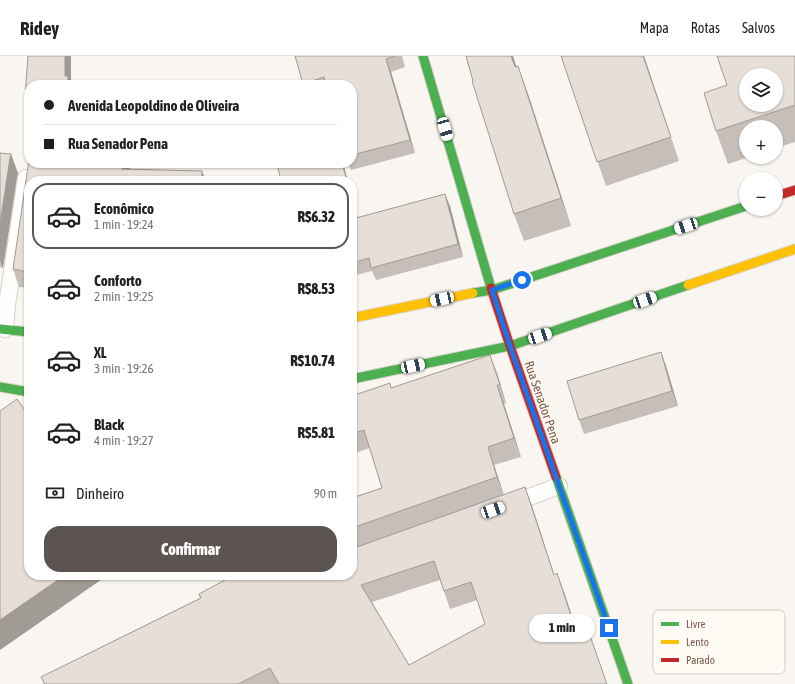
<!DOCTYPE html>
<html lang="pt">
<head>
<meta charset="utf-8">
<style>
  :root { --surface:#fff; --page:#f2f2f2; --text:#202124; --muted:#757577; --line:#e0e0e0; --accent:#5c5450 }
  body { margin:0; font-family:"Asap Condensed",sans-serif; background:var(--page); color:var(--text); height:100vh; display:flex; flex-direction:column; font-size:15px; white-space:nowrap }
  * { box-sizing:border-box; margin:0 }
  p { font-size:13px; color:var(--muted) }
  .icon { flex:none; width:22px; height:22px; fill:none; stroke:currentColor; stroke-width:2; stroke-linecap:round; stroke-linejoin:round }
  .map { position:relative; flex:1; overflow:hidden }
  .panel { position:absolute; left:24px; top:120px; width:333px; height:404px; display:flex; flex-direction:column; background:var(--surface); border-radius:16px; box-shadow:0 1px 3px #0004 }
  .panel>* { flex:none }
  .banner { position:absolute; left:24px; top:24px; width:333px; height:88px; border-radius:16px; box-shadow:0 1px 3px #0004; display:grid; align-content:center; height:88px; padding:0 20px; background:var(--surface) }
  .fabs { position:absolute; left:739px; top:12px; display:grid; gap:8px }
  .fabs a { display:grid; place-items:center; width:44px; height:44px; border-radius:50%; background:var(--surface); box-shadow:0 1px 3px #0004; font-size:20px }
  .end { position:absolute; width:18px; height:18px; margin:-9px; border:5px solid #1a73e8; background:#fff; box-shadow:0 0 0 2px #fff }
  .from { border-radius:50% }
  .bubble { position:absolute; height:28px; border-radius:14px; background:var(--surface); box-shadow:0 1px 3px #0004; font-size:13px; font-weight:800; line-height:28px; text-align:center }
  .car { position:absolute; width:12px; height:24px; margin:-12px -6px; border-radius:5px; box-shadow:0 0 3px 1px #0007; background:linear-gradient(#fff 24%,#345 0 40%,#fff 0 76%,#345 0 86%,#fff 0) }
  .banner b { display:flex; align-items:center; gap:14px; height:38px; font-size:15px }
  .banner b+b { border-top:1px solid var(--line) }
  .banner i { width:10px; height:10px; background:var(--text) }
  ul { padding:7px 0 0; list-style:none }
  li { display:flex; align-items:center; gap:12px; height:66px; margin:0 8px 6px; padding:0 12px; border:2px solid transparent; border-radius:16px }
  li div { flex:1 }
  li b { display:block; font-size:15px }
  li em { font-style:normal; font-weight:800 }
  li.active { border-color:var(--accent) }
  li>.icon { width:36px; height:36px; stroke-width:1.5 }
  .pay { display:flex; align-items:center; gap:10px; height:44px; padding:0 20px; font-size:15px }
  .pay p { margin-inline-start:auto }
  .cta { display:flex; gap:8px; margin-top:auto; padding:8px 20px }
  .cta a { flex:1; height:46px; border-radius:16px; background:var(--accent); color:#fff; font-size:16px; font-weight:800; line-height:46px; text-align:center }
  header { display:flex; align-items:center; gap:24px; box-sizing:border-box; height:56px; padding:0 20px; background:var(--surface); border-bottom:1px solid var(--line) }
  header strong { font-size:19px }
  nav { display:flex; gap:22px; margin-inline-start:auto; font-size:14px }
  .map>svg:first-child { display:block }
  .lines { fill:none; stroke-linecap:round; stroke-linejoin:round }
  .lane-casing { stroke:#d7d1cb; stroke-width:18 }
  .fast-casing { stroke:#d9d2cb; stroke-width:11 }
  .slow-casing { stroke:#d9d2cb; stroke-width:11 }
  .jam-casing { stroke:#d9d2cb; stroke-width:11 }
  .lane { stroke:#fefefd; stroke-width:16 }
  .fast { stroke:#4caf50; stroke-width:9 }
  .slow { stroke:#ffc107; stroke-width:9 }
  .jam { stroke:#c62828; stroke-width:9 }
  .wall { fill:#c6bfb9; fill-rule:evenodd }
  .shaded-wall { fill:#a19b96 }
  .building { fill:#e6ded7; stroke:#a19b96; fill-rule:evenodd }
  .route { stroke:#1a73e8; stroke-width:5 }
  .labels { text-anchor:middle; stroke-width:3; stroke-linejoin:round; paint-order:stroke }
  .street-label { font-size:13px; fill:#7a5c4d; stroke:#fffaf3 }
  .key { fill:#fffaf3; stroke:#d7cbc1; stroke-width:1 }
  .key-label { font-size:11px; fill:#7a5c4d }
</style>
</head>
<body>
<header>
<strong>Ridey</strong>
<nav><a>Mapa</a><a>Rotas</a><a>Salvos</a></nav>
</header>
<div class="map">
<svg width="795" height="628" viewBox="0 0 795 628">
  <rect width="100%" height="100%" fill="#f9f5f0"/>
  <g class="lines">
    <!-- lane casing -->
    <g class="lane-casing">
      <g id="lane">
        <polyline points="5,273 7,249 26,122"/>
        <polyline points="510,448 559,430"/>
      </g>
    </g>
    <!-- fast casing -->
    <g class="fast-casing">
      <g id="fast">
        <polyline points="423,0 491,232"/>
        <polyline points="473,237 492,234 746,150"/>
        <polyline points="0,273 29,276"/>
        <polyline points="352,323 510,290 688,229"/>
        <polyline points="0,331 29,336"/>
        <polyline points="556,421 628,628"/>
      </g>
    </g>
    <!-- slow casing -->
    <g class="slow-casing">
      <g id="slow">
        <polyline points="688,229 795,193"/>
        <polyline points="352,262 473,237"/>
      </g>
    </g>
    <!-- jam casing -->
    <g class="jam-casing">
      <g id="jam">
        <polyline points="776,140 795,134"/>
        <polyline points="491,232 510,290 556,421"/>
      </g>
    </g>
    <!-- lane -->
    <use href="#lane" class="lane"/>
    <!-- fast -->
    <use href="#fast" class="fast"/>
    <!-- slow -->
    <use href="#slow" class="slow"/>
    <!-- jam -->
    <use href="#jam" class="jam"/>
  </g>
  <!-- wall -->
  <g class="wall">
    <polygon points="28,0 71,0 71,29 29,29 29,53 25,41"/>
    <polygon points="295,0 402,0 405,11 391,16 415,97 351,114 348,107 352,107 352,29 304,29"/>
    <polygon points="466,0 513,0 516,11 528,38 571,170 524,185 514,158"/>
    <polygon points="561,0 644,0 679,105 606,130"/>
    <polygon points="795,0 795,86 776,92 776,71 746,71 746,101 749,101 728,108 716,75 727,29"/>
    <polygon points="0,97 18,117 17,121 3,212 0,211"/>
    <polygon points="29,107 130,107 130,113 29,125 29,232 19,231 13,213"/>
    <polygon points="352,141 357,162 450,150 463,201 376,224 372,215 352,220"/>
    <polygon points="661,296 666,310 678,350 584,378 579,364"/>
    <path d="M497,317L506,347L504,348L521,401L494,409L504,439L532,450L554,518L564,536L578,578L607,628H44L41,621L200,542L199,538L352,519V442L382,432L370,392L352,398V340L391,332ZM440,524L450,553L478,544L485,568L409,609L372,546Z"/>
  </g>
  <!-- shaded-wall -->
  <g class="shaded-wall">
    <polygon points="65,0 71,0 71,29 68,29 65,20"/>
    <polygon points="511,0 513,0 525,39 515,11"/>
    <polygon points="643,0 644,0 679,105 671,81"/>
    <polygon points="386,3 391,16 415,97 410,84"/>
    <polygon points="518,10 528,38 571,170 561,142"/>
    <polygon points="11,98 18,117 17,121 3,212 0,204 0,168 10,102"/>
    <polygon points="122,107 130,107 128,125 122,113"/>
    <polygon points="342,107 343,107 348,125 347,125"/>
    <polygon points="202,115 206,125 202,125"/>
    <polygon points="445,138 450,150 463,201 458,188"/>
    <polygon points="352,141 361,175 356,162 352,146"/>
    <polygon points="661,296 666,310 678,350 672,335"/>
    <polygon points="490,299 497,317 506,347"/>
    <polygon points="497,329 504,348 521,401 514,382"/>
    <polygon points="488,391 504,439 497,421"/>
    <polygon points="525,431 532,450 560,537 554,519"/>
    <polygon points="352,475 358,491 352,497"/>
    <polygon points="557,517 564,536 584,597 577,578"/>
    <polygon points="65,519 108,519 0,594 0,564"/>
  </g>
  <!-- building -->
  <g class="building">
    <polygon points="28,0 65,0 65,20 68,20 68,29 29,29 29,41 25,41"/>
    <polygon points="295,0 395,0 386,3 410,84 352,99 352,29 326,29 324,21 303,28"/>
    <polygon points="466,0 511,0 515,11 518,10 561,142 514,158 472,25 473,25"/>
    <polygon points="561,0 643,0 671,81 597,106"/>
    <path d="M717,0H795V49L716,75L704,37L727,29ZM746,19H776V49H746Z"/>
    <polygon points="0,97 11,98 10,102 0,168"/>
    <polygon points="29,104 29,107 122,107 122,113 202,115 202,125 29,125 29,216 13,213"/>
    <polygon points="278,107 342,107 347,125 281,125 278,112"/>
    <polygon points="241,123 241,125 214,125"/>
    <polygon points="445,138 458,188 371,212 369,202 352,207 352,146 356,162"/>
    <polygon points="661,296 672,335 579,364 567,325"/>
    <polygon points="490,299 500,329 497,329 514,382 488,391 497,421 352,472 352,442 382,432 364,374 352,378 352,340 390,327 391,332"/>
    <polygon points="17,343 29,360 29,519 65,519 0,564 0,355"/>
    <path d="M525,431L554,519L557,517L577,578L588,574L607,628H279L270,612L238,628H45L41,621L201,542L199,538L225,524L224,523L231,519H352V491H357ZM434,505L444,535L471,526L485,568L409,609L361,529Z"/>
  </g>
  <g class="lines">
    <!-- route -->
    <polyline class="route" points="522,224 492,234 510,290 609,572"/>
  </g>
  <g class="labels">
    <!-- street labels -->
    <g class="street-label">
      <text transform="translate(543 346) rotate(71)" y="5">Rua Senador Pena</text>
    </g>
  </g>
  <!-- legend -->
  <rect x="653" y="554" width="132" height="64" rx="6" class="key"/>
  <rect x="661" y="566" width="18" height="4" fill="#4caf50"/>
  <rect x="661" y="584" width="18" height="4" fill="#ffc107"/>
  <rect x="661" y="602" width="18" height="4" fill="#c62828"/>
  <g class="key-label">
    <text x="686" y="572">Livre</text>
    <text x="686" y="590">Lento</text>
    <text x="686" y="608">Parado</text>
  </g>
</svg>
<div class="fabs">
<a><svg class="icon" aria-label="layers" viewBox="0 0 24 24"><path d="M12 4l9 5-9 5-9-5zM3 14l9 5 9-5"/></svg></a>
<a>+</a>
<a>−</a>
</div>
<i class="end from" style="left:522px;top:224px"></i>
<i class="end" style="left:609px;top:572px"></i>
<div class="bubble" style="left:529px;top:558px;width:66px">1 min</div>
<i class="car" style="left:445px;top:73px;rotate:164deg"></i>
<i class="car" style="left:686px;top:170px;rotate:252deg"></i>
<i class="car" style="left:442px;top:243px;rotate:258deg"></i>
<i class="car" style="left:645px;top:244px;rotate:71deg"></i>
<i class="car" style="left:540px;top:280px;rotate:71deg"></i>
<i class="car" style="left:413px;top:310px;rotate:78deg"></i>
<i class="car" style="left:493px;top:454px;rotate:71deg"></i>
<div class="banner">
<b><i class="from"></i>Avenida Leopoldino de Oliveira</b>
<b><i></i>Rua Senador Pena</b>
</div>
<section class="panel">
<ul>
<li class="active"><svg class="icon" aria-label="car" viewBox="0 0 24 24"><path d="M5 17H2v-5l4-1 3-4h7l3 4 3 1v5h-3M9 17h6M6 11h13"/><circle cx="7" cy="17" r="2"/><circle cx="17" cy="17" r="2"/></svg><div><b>Econômico</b><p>1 min · 19:24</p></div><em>R$6.32</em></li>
<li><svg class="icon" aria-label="car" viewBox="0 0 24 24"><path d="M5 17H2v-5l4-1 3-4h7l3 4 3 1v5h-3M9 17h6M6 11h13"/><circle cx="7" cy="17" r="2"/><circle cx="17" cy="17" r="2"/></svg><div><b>Conforto</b><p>2 min · 19:25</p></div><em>R$8.53</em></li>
<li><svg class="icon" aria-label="car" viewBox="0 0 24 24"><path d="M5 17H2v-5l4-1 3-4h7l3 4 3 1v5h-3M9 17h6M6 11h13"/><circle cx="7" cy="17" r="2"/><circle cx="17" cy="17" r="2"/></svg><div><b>XL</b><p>3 min · 19:26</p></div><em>R$10.74</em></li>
<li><svg class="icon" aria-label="car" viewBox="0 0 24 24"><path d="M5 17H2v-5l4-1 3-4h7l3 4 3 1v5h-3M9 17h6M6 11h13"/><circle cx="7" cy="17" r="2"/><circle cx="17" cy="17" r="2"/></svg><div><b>Black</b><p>4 min · 19:27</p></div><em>R$5.81</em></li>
</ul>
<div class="pay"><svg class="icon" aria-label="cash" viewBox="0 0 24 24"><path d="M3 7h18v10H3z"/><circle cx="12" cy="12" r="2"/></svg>Dinheiro<p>90 m</p></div>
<div class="cta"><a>Confirmar</a></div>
</section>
</div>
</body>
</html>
